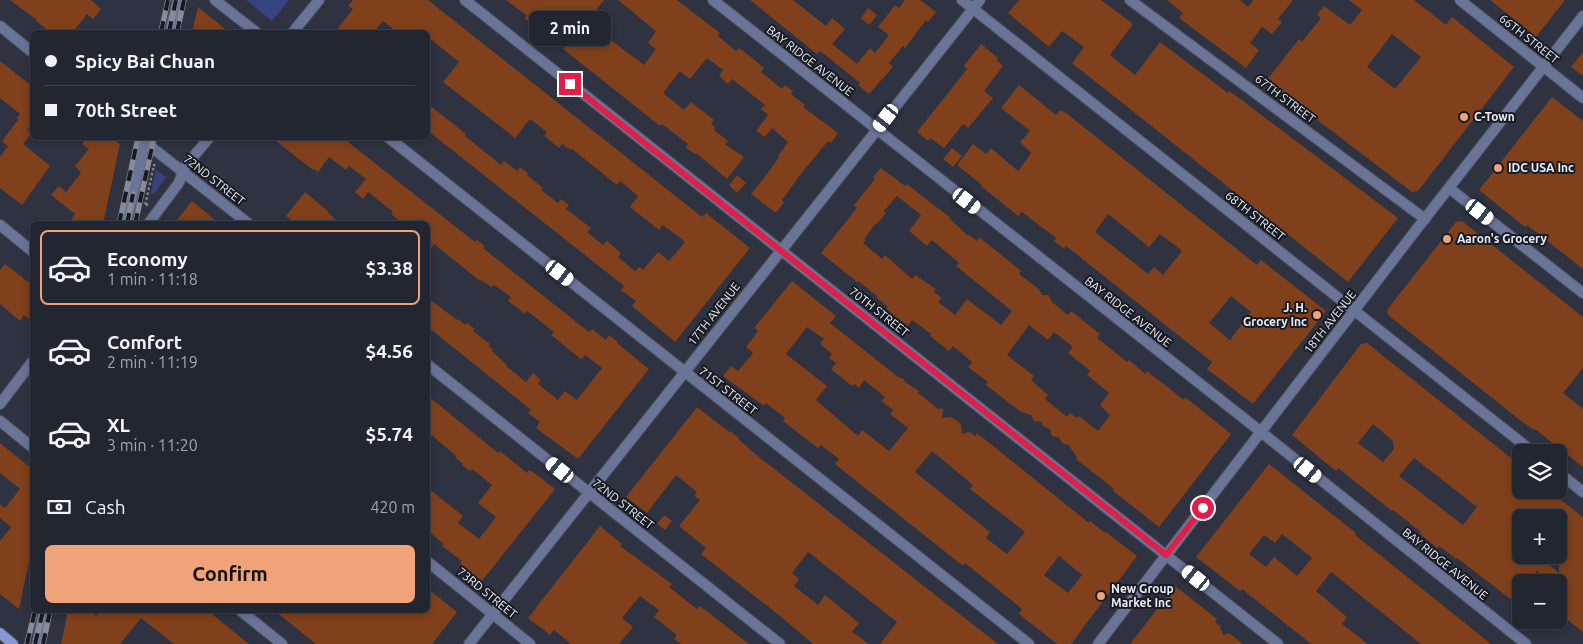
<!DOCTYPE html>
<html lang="en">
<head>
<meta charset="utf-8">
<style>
  :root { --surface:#222631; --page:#2e323d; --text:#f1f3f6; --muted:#a2a5ab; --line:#3f434d; --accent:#f0a279 }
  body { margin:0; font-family:Ubuntu,sans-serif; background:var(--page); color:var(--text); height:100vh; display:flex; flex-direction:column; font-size:19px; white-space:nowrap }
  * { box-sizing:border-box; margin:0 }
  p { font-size:16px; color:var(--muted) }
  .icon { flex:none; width:28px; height:28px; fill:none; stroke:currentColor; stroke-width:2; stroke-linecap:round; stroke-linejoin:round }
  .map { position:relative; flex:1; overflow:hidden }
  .sheet { position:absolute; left:30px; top:221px; width:400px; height:392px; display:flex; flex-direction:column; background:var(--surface); border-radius:8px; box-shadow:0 2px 8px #0003,0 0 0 1px var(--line) }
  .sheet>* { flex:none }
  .banner { position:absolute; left:30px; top:30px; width:400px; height:110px; border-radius:8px; box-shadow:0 2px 8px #0003,0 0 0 1px var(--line); display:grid; align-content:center; height:110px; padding:0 15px; background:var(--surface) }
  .buttons { position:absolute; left:1512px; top:444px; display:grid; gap:10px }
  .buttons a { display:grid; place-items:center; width:55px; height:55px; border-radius:8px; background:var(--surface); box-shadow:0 2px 8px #0003,0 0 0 1px var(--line); font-size:25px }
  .end { position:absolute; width:22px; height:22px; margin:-11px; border:6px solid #e11d48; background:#fff; box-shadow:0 0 0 2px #fff }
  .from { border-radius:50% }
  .bubble { position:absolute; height:35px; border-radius:8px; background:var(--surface); box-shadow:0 2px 8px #0003,0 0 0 1px var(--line); font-size:16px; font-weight:600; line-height:35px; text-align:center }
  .car { position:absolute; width:15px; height:30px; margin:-15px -8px; border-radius:6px; box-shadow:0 0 4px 1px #0007; background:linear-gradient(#fff 24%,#345 0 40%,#fff 0 76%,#345 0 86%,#fff 0) }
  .banner b { display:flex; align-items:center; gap:18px; height:48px; font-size:19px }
  .banner b+b { border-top:1px solid var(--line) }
  .banner i { width:12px; height:12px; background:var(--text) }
  ul { padding:9px 0 0; list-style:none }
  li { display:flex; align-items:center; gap:15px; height:75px; margin:0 10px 8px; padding:0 5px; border:2px solid transparent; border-radius:8px }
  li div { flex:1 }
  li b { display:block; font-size:19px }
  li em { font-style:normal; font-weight:600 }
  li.selected { border-color:var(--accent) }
  li>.icon { width:45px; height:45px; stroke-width:1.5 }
  .pay { display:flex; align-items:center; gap:12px; height:55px; padding:0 15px; font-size:19px }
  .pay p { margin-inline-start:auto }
  .action { display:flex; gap:10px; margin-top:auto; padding:10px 15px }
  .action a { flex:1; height:58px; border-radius:8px; background:var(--accent); color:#111; font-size:20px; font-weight:600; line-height:58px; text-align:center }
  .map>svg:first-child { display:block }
  .green { fill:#374380 }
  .building { fill:#7f401b; fill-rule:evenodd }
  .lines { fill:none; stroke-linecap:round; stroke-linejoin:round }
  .minor-casing { stroke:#4c505e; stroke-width:12 }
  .tertiary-casing { stroke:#4c505e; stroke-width:12 }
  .secondary-casing { stroke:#4c505e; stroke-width:12 }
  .path { stroke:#7f8390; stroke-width:2.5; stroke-dasharray:2.5 2.5; stroke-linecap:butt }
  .minor { stroke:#6a7497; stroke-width:10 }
  .tertiary { stroke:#6a7497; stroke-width:10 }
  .secondary { stroke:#8998d0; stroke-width:10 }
  .rail-casing { stroke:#888b98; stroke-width:5.5 }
  .rail { stroke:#181a21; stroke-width:4; stroke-dasharray:11; stroke-linecap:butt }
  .route { stroke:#e11d48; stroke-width:6 }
  .poi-dot { fill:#f0a279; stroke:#181a21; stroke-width:2 }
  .labels { text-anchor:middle; stroke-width:4; stroke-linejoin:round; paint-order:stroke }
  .street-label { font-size:12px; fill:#ebeef9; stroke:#181a21 }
  .poi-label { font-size:12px; font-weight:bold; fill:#ebeef9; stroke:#181a21; text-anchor:start }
</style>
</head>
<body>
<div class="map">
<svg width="1583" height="644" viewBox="0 0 1583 644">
  <rect width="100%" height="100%" fill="#2e3241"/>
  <!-- green -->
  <g class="green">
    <polygon points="246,0 289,0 272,21"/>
    <polygon points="156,170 166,177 154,194 151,193"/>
  </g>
  <!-- building -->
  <g class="building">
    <polygon points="10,0 91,0 101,9 93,19 87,14 73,32 50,32 36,21 37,20"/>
    <polygon points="353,0 428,0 702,217 706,213 750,248 675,342 632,306 636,301 621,290 624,286 428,131 428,104 466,134 465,136 501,165 504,161 517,171 520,167 528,173 527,175 543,188 541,190 558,203 561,199 569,205 566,209 591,228 587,232 603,245 607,241 621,253 618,257 635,271 639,267 643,270 658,252 669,261 685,242 663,225 659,230 630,207 638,196 620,181 617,185 572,149 571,150 562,144 559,148 544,136 547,132 530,119 515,138 443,82 459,62 428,37 428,32 397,32 383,21 374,32 335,32 353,9 348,6"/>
    <polygon points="506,0 604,0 587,22 644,65 656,49 648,43 656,31 618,0 677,0 720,33 718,36 736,51 739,48 751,57 764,68 761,72 782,89 785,85 793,91 791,94 805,105 803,107 838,133 831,143 828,141 800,175 782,200 784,202 776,213 751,194 767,174 779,157 778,156 788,142 772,128 765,137 756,131 768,115 761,109 765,105 732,79 728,84 719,76 723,70 707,58 690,79 680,71 663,93 684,110 691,102 714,120 711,124 715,127 714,130 728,141 725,144 744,157 727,179 696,153 695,154 686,148 688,144 662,124 660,126 563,49 565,47 537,25 535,27 525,19 526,15"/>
    <polygon points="750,0 793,0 826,26 832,18 845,29 832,44 857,64 870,48 875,53 889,35 878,27 895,5 899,8 905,0 920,0 936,12 928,22 926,20 905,48 903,46 889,63 893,67 869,94 858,85 860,83 824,54 820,51 817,54"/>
    <polygon points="1019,0 1101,0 1133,24 1110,55 1135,75 1160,42 1228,93 1229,91 1239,98 1398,218 1348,282 1072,63 1084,47 1062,31 1049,47 1008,13"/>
    <polygon points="1167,0 1240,0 1248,7 1253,0 1293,0 1278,19 1282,22 1272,34 1262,27 1250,43 1259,50 1246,68 1179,18 1183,13"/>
    <path d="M1349,0H1414L1446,25L1452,17L1514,67L1418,191L1412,192L1266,81L1299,39L1302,42L1321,18L1317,15L1324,6L1350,25L1362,10ZM1392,34L1421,57L1395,89L1367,67Z"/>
    <polygon points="1490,0 1565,0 1536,37"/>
    <polygon points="198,7 229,32 192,32"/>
    <polygon points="868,8 877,15 869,25 861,18"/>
    <polygon points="981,44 998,58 997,60 1003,66 984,91 993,98 968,128 963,124 944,148 930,138 928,141 917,132 967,69 964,66"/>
    <polygon points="1583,52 1583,76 1571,67"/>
    <polygon points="0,61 32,86 32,123 27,130 32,133 23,144 50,166 22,205 0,188 0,157 8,146 2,141 18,120 17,118 20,114 0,98"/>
    <path d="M1019,85L1056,115L1060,110L1066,113L1257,265L1261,260L1326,311L1253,404L1207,369L1212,362L1066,246L1064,249L1054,241L1056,238L1022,212L1018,216L981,186L982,185L957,165L973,144L986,154L991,148L1018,171L1031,153L1020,142L1030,131L1001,108ZM1108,214L1149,247L1160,234L1182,251L1163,275L1154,267L1148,274L1095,232ZM1231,296L1251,312L1230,340L1209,323Z"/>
    <polygon points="1552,97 1583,121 1583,269 1527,225 1525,227 1479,190"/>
    <polygon points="87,138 112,138 120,144 103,224 68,224 75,214 51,195 59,186 66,192 81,173 75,166 89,149 82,144"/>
    <polygon points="272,138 343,138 475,242 477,240 485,246 483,248 589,332 592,329 606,340 609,335 618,342 617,343 649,369 578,459 536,428 540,422 528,413 531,410 428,327 428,307 432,301 457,320 458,319 465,325 467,323 475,329 473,331 490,344 489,346 493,349 492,351 507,365 506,366 526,382 533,373 541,380 538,384 558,400 565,391 577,400 602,368 585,355 581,359 551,335 554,332 527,311 525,314 508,301 511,297 494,285 491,287 481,280 480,281 434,244 428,252 428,224 403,224 391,214 393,212 368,192 363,199 355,192 366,179 349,166 346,170 329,157 318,172 314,169 313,170"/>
    <polygon points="952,148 962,156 953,167 943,159"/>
    <path d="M881,168L905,186L907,184L931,203L950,217L949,218L967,235H969L977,241L979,237L1021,271L1019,274L1039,289L1042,295H1049L1052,302L1068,315L1071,311L1100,334L1097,338L1127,362L1129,360L1145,374L1147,371L1184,400L1185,397L1231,434L1159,527L1113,491L1114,489L1076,459L1077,457L1071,449L1069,445L1063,444L1059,438L1052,436L1050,429L1043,426L1041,422L1034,421L1031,415L1021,412L986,385L988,382L968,367L972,362L953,346L949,351L930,336L931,334L912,320L908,326L886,309L888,307L876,297L877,296L858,281L857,282L821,253L857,208L854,205L875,179L873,177ZM897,196L921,215L909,231L927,246L932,240L959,263L956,266L1012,311L1001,325L967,299L955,315L938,302L942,298L934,292L936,289L915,275L912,279L885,255L882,259L863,243L866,240L864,239L876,223L877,224L886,213L884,211ZM1029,325L1048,340L1054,332L1073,347L1068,353L1090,371L1087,375L1109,393L1100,405L1110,415L1098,431L1079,416L1077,418L1070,413L1067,417L1045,399L1048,395L1031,380L1034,376L1007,355Z"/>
    <polygon points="737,175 746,183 737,193 729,185"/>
    <polygon points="305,192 329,212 328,213 341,224 296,224 286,216"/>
    <polygon points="192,201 220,224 174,224"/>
    <polygon points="1462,221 1583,317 1583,368 1563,393 1583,409 1583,467 1535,429 1534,430 1521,421 1388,315 1387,310 1456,222"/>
    <polygon points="5,264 32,285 32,321 24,315 20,321 0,304 0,270"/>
    <path d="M792,281L836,316L830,323L898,377L904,379L905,382L919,391L918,393L938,409L943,408L942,418L951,417L960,423L961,425L962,434L970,432L975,436L977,433L1089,523L1090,521L1105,533L1106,532L1137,556L1071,644H1057L1019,614L1022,609L1005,595L965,563L963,566L835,464L839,459L821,445L818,448L810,442L783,421L785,418L766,403L764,406L723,376L731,366L738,371L753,353L746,347L758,331L754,328ZM807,327L824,339L820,344L832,354L829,358L836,363L831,369L852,386L854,384L859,388L864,380L885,397L881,401L893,410L890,414L908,428L889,451L862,430L858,436L816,400L827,386L786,354ZM932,451L973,485L970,489L1025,532L1007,554L986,538L990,532L915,472ZM1059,556L1082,575L1068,593L1044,575Z"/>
    <path d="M1367,343L1521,466V490H1548L1583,517V632L1559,613V582H1551L1537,571L1526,582H1521V607L1457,558L1456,559L1439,546L1437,548L1419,533L1421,532L1393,510L1392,511L1338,468L1336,471L1292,435L1361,344ZM1373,424L1393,441L1394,449L1383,462L1358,443ZM1414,458L1477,507L1463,525L1399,476ZM1521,518H1559V573L1538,555H1521Z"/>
    <polygon points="428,396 498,453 500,451 527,473 529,470 533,472 555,489 482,581 460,564 462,561 442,546 444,544 428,531 428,488 463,516 458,523 479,539 496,517 478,503 492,485 472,469 470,471 462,465 463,464 455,457 456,456 428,432"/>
    <polygon points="697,407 729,432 730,431 739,438 738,439 759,457 998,644 880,644 897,622 808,552 792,573 799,579 794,586 818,605 825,595 859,623 852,632 869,644 813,644 780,616 701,554 706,548 679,526 700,500 694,496 697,492 676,475 647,513 626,497"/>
    <polygon points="0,443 32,469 32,546 19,609 0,594 0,541 11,527 0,518 0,504 5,508 20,489 0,473"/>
    <path d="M1269,464L1356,533L1355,535L1491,644H1421L1331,572L1316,591L1347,617L1342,624L1368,644H1311L1242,589L1240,591L1196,557ZM1282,534L1312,558L1297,576L1274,557L1266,567L1249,554L1264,535L1275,543Z"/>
    <polygon points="664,515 672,521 665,530 657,524"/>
    <polygon points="600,526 622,544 620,546 672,584 669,587 697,609 700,606 749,644 681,644 674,639 677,635 654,617 659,610 640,596 622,618 633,627 619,644 571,644 554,630 550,635 528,618"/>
    <polygon points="1175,586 1217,619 1215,622 1220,626 1223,635 1229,633 1243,644 1130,644"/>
    <polygon points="428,589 457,612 432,644 316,644 275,611 428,611"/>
    <polygon points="68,611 91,611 96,616 100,611 208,611 249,644 174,644 141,618 120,644 61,644"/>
  </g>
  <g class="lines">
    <!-- minor casing -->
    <g class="minor-casing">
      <g id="minor">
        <polyline points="215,0 256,32"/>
        <polyline points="465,0 1278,644"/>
        <polyline points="713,0 1246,420 1526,644"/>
        <polyline points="962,0 1533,452"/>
        <polyline points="1130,0 1425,219"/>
        <polyline points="1460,0 1583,98"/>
        <polyline points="0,26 32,52"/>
        <polyline points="293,32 319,0"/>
        <polyline points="140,138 249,224"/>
        <polyline points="389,138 1029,644"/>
        <polyline points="1449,188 1583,293"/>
        <polyline points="148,224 178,184 181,178 182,170 209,138"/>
        <polyline points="0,225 32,251"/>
        <polyline points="428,365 780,644"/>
        <polyline points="0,404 32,362"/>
        <polyline points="0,421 32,447"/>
        <polyline points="1559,473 1583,492"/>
        <polyline points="428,562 530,644"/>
        <polyline points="241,611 282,644"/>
        <polyline points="469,644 980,0"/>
      </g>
    </g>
    <!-- tertiary casing -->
    <g class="tertiary-casing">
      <g id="tertiary">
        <polyline points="170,32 178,0"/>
        <polyline points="126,224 146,138"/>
        <polyline points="37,644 44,611"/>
        <polyline points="1098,644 1416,230 1583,16"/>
      </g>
    </g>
    <!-- secondary casing -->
    <g class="secondary-casing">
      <polyline id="secondary" points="0,633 13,644"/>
    </g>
    <!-- path -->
    <polyline class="path" points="148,204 145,206 154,165 155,166"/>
    <!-- minor -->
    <use href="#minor" class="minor"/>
    <!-- tertiary -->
    <use href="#tertiary" class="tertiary"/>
    <!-- secondary -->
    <use href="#secondary" class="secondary"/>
    <!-- rail casing -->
    <g class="rail-casing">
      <g id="rail">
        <polyline points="161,32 168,0"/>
        <polyline points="169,32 176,0"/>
        <polyline points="177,32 184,0"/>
        <polyline points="119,224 138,138"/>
        <polyline points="127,224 133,194"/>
        <polyline points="135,224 154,138"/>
        <polyline points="27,644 35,611"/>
        <polyline points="35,644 43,611"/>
        <polyline points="43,644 50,611"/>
      </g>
    </g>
    <!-- rail -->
    <use href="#rail" class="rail"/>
  </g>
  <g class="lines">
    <!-- route -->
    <polyline class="route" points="570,84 1166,555 1203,508"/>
  </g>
  <!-- markers -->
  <g class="poi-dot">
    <circle cx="1464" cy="117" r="5"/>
    <circle cx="1498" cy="168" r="5"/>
    <circle cx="1447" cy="239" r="5"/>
    <circle cx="1317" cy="315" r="5"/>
    <circle cx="1101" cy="596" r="5"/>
  </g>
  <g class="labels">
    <!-- street labels -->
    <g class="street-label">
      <text transform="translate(1529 39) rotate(38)" y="4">66TH STREET</text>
      <text transform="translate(810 61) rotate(38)" y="4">BAY RIDGE AVENUE</text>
      <text transform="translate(1285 99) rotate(37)" y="4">67TH STREET</text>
      <text transform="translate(214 180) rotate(38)" y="4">72ND STREET</text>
      <text transform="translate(1255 216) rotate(38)" y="4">68TH STREET</text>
      <text transform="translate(879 312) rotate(38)" y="4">70TH STREET</text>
      <text transform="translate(1128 312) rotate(38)" y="4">BAY RIDGE AVENUE</text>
      <text transform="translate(714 314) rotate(-52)" y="4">17TH AVENUE</text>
      <text transform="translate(1330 322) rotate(-52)" y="4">18TH AVENUE</text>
      <text transform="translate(728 391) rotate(38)" y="4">71ST STREET</text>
      <text transform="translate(623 504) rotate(38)" y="4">72ND STREET</text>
      <text transform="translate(1445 564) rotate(39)" y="4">BAY RIDGE AVENUE</text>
      <text transform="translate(487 593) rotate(39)" y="4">73RD STREET</text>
    </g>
    <!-- poi labels -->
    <g class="poi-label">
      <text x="1474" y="121">C-Town</text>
      <text x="1508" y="172">IDC USA Inc</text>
      <text x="1457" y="243">Aaron's Grocery</text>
      <text x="1307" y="312" text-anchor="end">J. H.<tspan x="1307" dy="14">Grocery Inc</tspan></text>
      <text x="1111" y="593">New Group<tspan x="1111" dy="14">Market Inc</tspan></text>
    </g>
  </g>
</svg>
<div class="buttons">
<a><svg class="icon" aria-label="layers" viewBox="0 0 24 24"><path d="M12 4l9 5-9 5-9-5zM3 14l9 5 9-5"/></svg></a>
<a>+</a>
<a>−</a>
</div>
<i class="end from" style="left:1203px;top:508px"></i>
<i class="end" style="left:570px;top:84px"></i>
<div class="bubble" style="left:529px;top:11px;width:82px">2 min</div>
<i class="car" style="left:886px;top:118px;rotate:218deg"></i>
<i class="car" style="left:967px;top:201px;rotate:128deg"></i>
<i class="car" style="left:1480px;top:212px;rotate:128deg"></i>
<i class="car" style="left:560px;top:273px;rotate:128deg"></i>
<i class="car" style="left:560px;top:470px;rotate:309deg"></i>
<i class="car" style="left:1308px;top:470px;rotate:129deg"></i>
<i class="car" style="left:1196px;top:578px;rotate:309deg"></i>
<div class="banner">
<b><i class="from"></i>Spicy Bai Chuan</b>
<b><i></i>70th Street</b>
</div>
<section class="sheet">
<ul>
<li class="selected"><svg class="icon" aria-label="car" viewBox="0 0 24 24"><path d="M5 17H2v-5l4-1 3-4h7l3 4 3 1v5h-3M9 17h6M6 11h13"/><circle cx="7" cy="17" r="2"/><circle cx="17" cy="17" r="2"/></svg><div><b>Economy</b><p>1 min · 11:18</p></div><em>$3.38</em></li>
<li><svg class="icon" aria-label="car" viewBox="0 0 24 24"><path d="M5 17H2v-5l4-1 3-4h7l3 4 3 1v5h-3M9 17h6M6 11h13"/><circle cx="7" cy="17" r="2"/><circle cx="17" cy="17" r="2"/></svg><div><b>Comfort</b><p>2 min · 11:19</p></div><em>$4.56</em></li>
<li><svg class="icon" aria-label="car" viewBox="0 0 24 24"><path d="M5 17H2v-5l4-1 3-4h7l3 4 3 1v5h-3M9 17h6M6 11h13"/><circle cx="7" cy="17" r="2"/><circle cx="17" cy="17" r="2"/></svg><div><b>XL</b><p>3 min · 11:20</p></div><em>$5.74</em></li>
</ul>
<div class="pay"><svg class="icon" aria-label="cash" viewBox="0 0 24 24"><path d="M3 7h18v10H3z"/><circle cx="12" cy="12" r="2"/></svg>Cash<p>420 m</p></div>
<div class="action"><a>Confirm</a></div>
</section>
</div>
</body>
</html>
